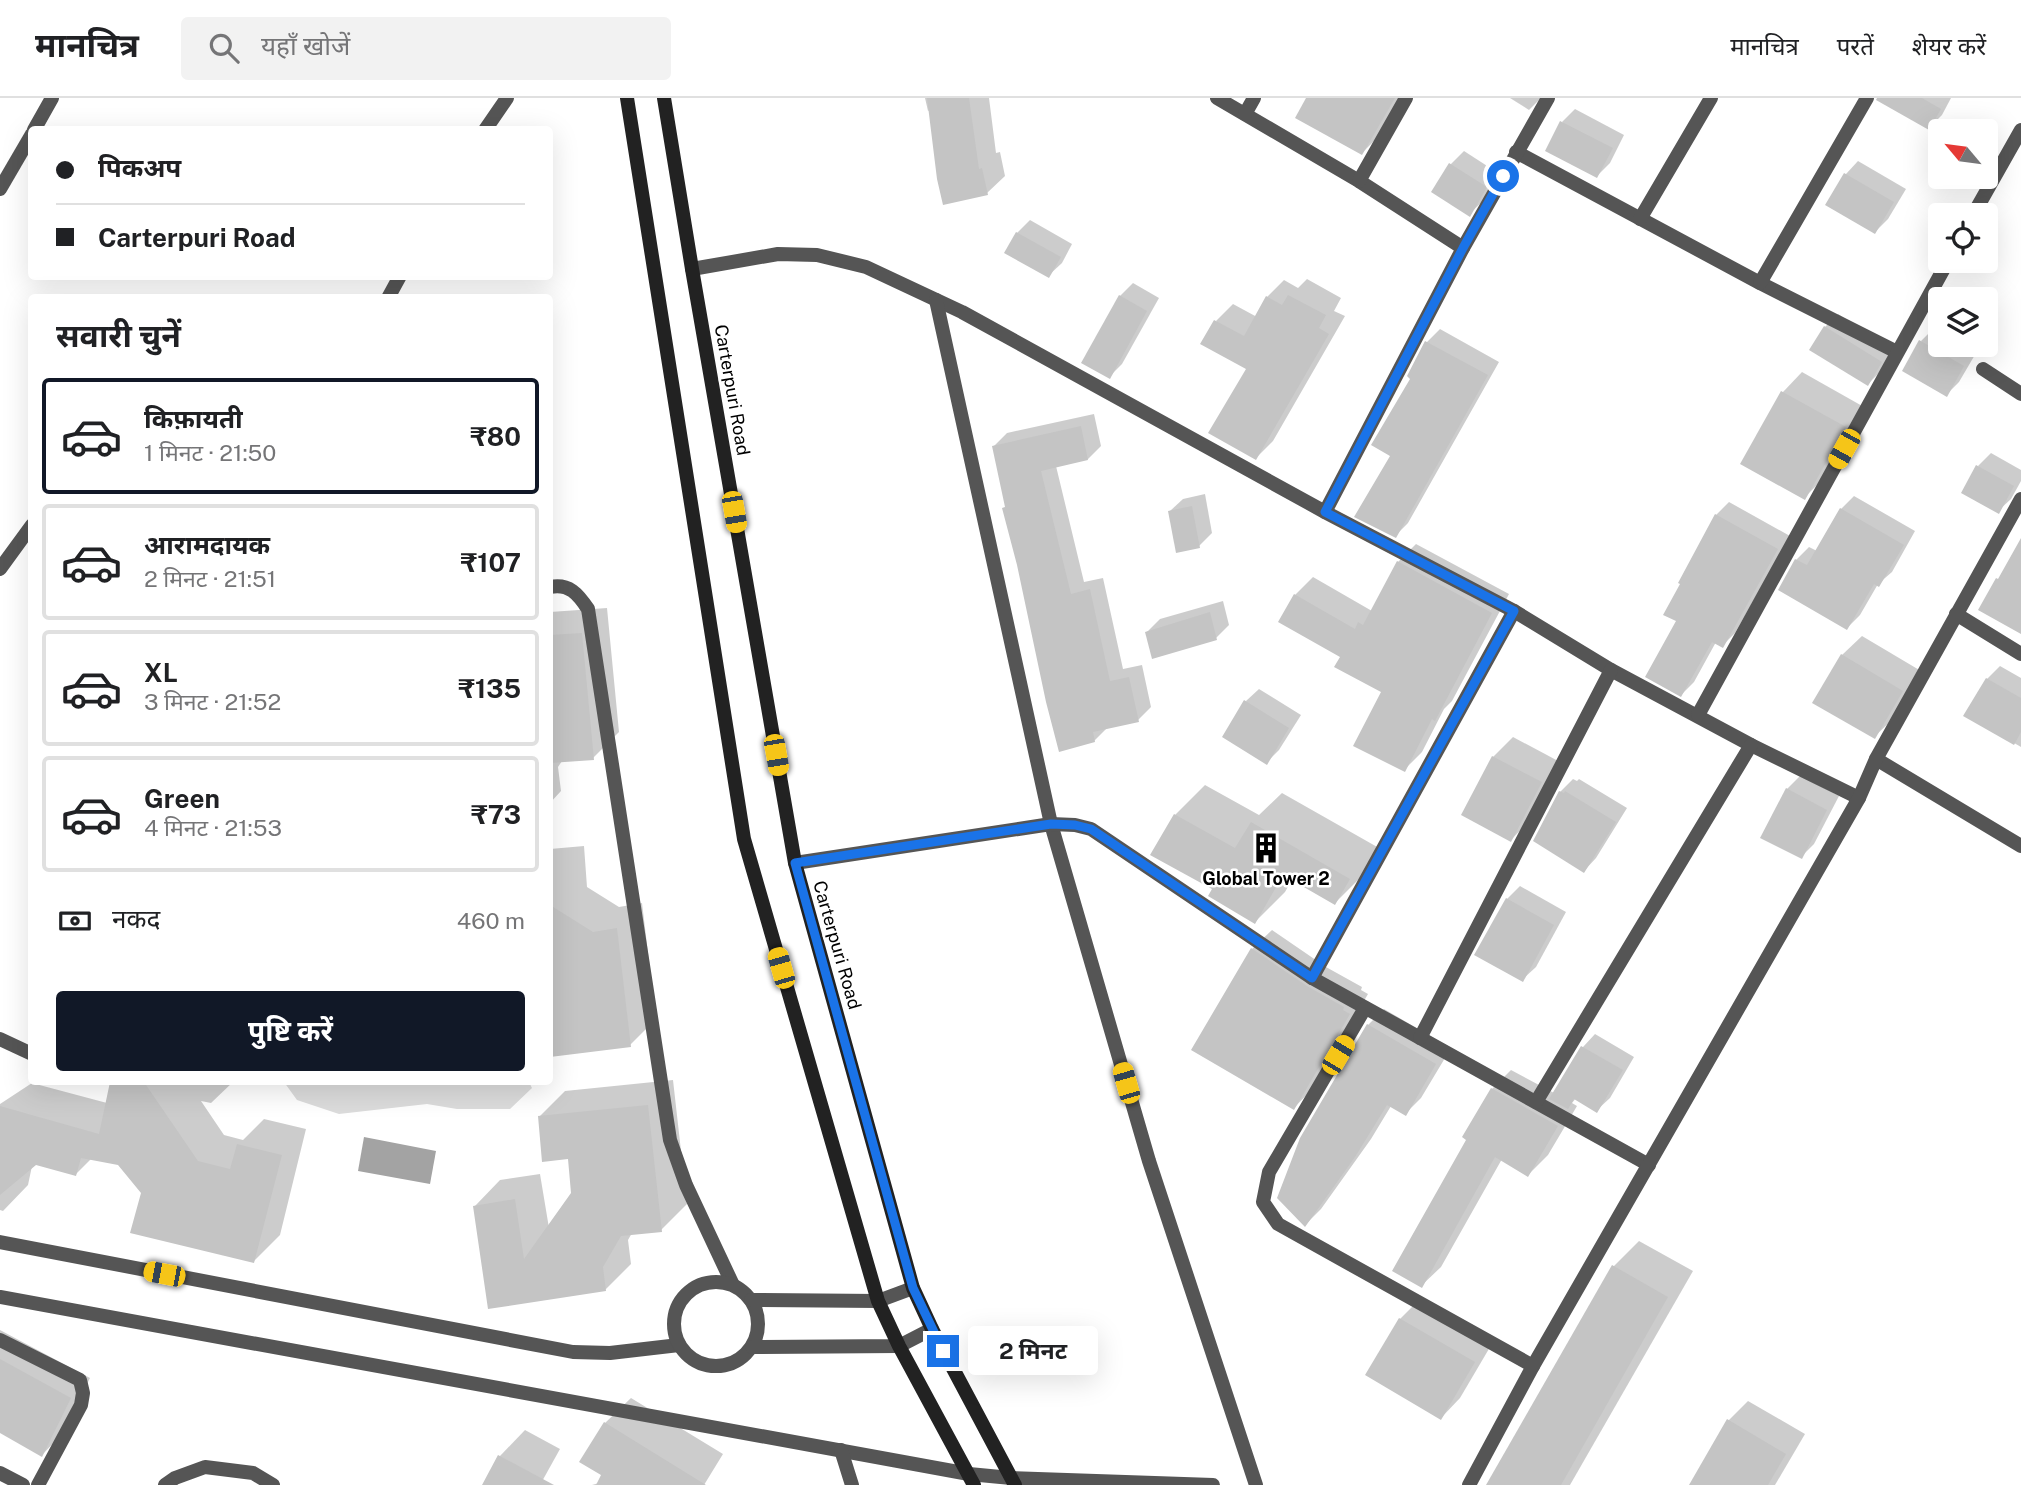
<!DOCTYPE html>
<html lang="hi">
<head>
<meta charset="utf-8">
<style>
  :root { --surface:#fff; --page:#f2f2f2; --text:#202124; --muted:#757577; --line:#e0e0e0; --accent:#111827 }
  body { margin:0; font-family:"Public Sans","Noto Sans Devanagari",sans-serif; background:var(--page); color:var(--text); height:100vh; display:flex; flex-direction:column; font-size:26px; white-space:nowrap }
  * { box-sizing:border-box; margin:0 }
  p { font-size:23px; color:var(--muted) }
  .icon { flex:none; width:38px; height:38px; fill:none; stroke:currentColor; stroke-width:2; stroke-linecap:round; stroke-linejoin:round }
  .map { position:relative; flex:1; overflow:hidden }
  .drawer { position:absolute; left:28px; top:196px; width:525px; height:791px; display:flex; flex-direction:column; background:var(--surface); border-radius:7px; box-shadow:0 7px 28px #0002 }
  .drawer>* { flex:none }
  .hud { position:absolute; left:28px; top:28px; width:525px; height:154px; border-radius:7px; box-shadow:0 7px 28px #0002; display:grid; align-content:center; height:154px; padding:0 28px; background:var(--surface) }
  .needle { width:46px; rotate:299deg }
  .buttons { position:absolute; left:1928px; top:21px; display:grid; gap:14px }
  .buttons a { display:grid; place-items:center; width:70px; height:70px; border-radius:7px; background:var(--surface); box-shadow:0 7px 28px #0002; font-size:35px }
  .end { position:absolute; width:32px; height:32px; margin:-16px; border:9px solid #1a73e8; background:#fff; box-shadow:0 0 0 4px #fff }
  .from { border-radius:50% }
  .bubble { position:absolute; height:49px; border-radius:7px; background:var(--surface); box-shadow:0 7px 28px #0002; font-size:23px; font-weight:700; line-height:49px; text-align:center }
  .car { position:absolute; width:21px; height:42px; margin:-21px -10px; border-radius:9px; box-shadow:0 0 5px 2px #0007; background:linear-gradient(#f5c518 24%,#345 0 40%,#f5c518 0 76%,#345 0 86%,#f5c518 0) }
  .hud b { display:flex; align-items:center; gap:24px; height:66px; font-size:26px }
  .hud b+b { border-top:2px solid var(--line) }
  .hud i { width:18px; height:18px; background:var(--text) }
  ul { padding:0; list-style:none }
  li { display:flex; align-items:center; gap:21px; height:116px; margin:0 14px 10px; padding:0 14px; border:4px solid var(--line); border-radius:7px }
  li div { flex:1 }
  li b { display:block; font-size:26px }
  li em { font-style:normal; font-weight:700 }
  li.active { border-color:var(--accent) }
  li>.icon { width:63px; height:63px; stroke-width:1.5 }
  h2 { padding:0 28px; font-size:32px; line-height:84px }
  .pay { display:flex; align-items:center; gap:18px; height:77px; padding:0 28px; font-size:26px }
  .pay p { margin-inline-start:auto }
  .cta { display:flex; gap:14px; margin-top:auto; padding:14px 28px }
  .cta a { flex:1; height:80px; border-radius:7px; background:var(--accent); color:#fff; font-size:28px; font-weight:700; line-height:80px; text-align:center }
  header { display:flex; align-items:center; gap:42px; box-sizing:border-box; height:98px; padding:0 35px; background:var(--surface); border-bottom:2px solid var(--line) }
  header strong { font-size:33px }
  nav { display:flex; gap:38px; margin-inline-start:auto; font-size:24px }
  .search { width:490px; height:63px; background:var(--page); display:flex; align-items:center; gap:18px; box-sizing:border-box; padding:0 24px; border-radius:7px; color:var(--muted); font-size:26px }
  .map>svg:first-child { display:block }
  .green { fill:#dcdcdc }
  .water { fill:#a3a3a3 }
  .shadow { fill:#0003 }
  .building { fill:#c4c4c4 }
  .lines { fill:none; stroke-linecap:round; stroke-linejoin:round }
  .street { stroke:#555; stroke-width:14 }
  .secondary { stroke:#222; stroke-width:14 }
  .route { stroke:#1a73e8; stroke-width:9 }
  .labels { text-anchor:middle; stroke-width:5; stroke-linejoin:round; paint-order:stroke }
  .street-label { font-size:18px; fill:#000; stroke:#fff }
  .poi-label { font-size:18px; font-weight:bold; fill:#000; stroke:#fff }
</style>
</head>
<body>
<header>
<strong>मानचित्र</strong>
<div class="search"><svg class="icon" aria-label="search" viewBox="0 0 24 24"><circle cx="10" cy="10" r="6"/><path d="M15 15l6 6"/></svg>यहाँ खोजें</div>
<nav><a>मानचित्र</a><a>परतें</a><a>शेयर करें</a></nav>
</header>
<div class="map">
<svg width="2021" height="1387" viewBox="0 0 2021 1387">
  <rect width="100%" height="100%" fill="#fff"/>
  <!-- green -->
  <polygon class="green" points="284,984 529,984 532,990 510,1011 457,1011 427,1006 339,1016 297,1002"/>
  <!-- water -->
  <polygon class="water" points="364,1039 436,1053 430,1086 358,1073"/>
  <!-- shadow -->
  <g class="shadow">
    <polygon points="925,0 989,0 996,55 1000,54 1005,78 987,95 930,12 928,13"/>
    <polygon points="1308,0 1402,0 1380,37 1362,55"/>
    <polygon points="1510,0 1541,0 1529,12"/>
    <polygon points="1885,0 1951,0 1942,17 1929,30"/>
    <polygon points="1575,11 1624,37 1610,65 1597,78 1562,24"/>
    <polygon points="1464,53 1498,75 1482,104 1469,116 1433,93 1451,66"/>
    <polygon points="1858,63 1906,91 1888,121 1875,134 1828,106 1846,76"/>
    <polygon points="1030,122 1072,146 1062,165 1049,177 1017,135"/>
    <polygon points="1307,181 1341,200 1334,213 1345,218 1273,343 1256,360 1248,270 1216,223 1233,206 1257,219 1267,199 1284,182 1298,190"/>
    <polygon points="1133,185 1159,200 1122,266 1109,279 1120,198"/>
    <polygon points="1838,216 1893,250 1881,273 1868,286 1825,229"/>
    <polygon points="1934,230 1941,234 1941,247 1962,247 1976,255 1959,284 1946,297 1921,243"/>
    <polygon points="1440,231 1499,264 1408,425 1395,438 1392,357 1413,280 1409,278 1427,244"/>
    <polygon points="1802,274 1864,309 1824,380 1804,400 1743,365 1783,294"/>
    <polygon points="1094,316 1101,348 1088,361 1056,368 1084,484 1103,480 1123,571 1142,567 1151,609 1138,622 1108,629 1094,643 1006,408 994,348 1007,335"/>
    <polygon points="1991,355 2021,372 2021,383 2011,401 1998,413 1978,368"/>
    <polygon points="1205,396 1212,435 1199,448 1170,413 1183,401"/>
    <polygon points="1854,398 1915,433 1892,474 1878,486 1860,517 1847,530 1780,491 1796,462 1809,449 1817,453 1841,411"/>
    <polygon points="1729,404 1790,438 1735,535 1723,547 1716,544 1694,584 1681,597 1678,523 1716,417"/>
    <polygon points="1416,446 1509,496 1452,603 1444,611 1422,654 1404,672 1384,594 1342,558 1295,497 1313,479 1372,513 1398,464"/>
    <polygon points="1223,503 1229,527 1216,540 1147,534 1160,521"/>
    <polygon points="607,510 619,634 593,660 562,663 558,669 561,693 550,705 550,514"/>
    <polygon points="1862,538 1921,573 1894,620 1874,639 1842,557"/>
    <polygon points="2000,568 2021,580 2021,649 1966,617 1987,581"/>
    <polygon points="1259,591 1301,617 1279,652 1266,665 1246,603"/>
    <polygon points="1513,639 1560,664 1530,722 1511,742 1493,659"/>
    <polygon points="1800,678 1839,698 1814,746 1801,759 1787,691"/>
    <polygon points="1573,681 1577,683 1579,681 1627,710 1596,760 1584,773 1560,694"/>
    <polygon points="1205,687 1259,717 1282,695 1379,750 1365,775 1335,805 1293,780 1285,794 1255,824 1214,791 1175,717"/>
    <polygon points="584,748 587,789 619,809 642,805 656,921 630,947 550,957 550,896 561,894 550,885 550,751"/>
    <polygon points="1520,788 1566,814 1536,869 1523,881 1507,801"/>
    <polygon points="1272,832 1326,869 1362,889 1361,892 1368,896 1313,990 1294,1010 1252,851"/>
    <polygon points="1384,911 1451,950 1421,1000 1405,1016 1391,1008 1371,1041 1321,1111 1305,1127 1368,927"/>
    <polygon points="1595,936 1634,959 1610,1000 1597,1012 1576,1000 1572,1005 1577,1008 1548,1057 1528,1077 1502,1061 1441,1169 1421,1188 1468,1041 1492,991 1511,972 1554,995 1583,949"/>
    <polygon points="673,982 687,1106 661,1132 632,1135 628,1142 631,1166 605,1192 489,1209 475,1108 500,1082 540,1076 549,1130 573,1095 569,1059 540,1018 565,993"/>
    <polygon points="111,984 233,984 211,1005 201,1003 224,1037 243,1042 264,1021 306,1031 280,1137 254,1163 118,1066 92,1060 76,1076 36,1065 32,1068 28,1087 3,1113 0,1112 0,1006 32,985 107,1005"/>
    <polygon points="1639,1143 1693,1173 1570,1387 1489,1387 1614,1168"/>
    <polygon points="1420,1201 1493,1244 1460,1300 1441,1320 1400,1221"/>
    <polygon points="0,1232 90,1280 61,1337 42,1357 0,1333"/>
    <polygon points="631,1300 723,1356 704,1387 592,1387 599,1385 604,1377 605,1325"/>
    <polygon points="1748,1303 1805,1336 1775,1387 1691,1387 1729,1322"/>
    <polygon points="525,1332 560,1351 540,1387 484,1387 500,1358"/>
  </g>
  <!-- building -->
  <g class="building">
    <polygon points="927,0 969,0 979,71 982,70 988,97 943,107 937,81"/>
    <polygon points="1306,0 1395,0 1362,57 1295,20"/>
    <polygon points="1877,0 1922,0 1941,11 1929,32 1876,2"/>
    <polygon points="1560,23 1613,50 1597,80 1545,53"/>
    <polygon points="1449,65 1487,89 1470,119 1431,94"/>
    <polygon points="1844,75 1894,104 1875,136 1825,107"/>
    <polygon points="1016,134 1061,159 1049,180 1004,155"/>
    <polygon points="1119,197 1147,213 1110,281 1081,265"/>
    <polygon points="1288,197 1326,217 1319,230 1329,236 1256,362 1208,335 1246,271 1200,246 1214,222 1244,238 1266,198 1282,207"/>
    <polygon points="1824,228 1882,264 1868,288 1809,252"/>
    <polygon points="1919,242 1964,268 1947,299 1902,273"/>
    <polygon points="1425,243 1488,277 1396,440 1354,419 1390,358 1371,347 1410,281 1407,278"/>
    <polygon points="1781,293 1846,329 1805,402 1740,366"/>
    <polygon points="1081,328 1088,362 1041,373 1071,496 1090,491 1110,583 1129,579 1139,624 1093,634 1095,644 1059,654 1046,604 1017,467 1002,410 1005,409 992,348"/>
    <polygon points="1976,367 2014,388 1999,416 1961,395"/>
    <polygon points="1192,408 1200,450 1176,455 1168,413"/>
    <polygon points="1840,410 1904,447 1879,489 1874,486 1847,532 1778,492 1795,461 1807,467"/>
    <polygon points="1715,416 1778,451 1723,550 1712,544 1681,599 1645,579 1676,523 1663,517 1680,486 1678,485"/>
    <polygon points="2021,440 2021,536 1978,512 1996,480 1998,481"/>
    <polygon points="1397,463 1492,515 1435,623 1432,621 1405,674 1353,648 1381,594 1334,569 1340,559 1278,524 1294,496 1355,531 1358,524 1363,527"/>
    <polygon points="1210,514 1217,542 1152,561 1145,534"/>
    <polygon points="582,535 594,662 550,665 550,537"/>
    <polygon points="1841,556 1903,593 1875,641 1812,605"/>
    <polygon points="1986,580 2021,600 2021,634 2014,647 1963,618"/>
    <polygon points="1244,602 1289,630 1267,667 1222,639"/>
    <polygon points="1492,658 1542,684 1511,744 1461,717"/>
    <polygon points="1786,690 1827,712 1802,761 1760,740"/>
    <polygon points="1559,693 1564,695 1565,693 1616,724 1584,775 1533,743"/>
    <polygon points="1174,716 1235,750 1251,724 1350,781 1335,807 1283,777 1255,826 1208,798 1212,791 1150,757"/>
    <polygon points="1506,800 1554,827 1523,884 1474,857"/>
    <polygon points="550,807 593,834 617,830 631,949 550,959"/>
    <polygon points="1251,850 1307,888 1344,909 1343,912 1350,916 1294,1012 1191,952"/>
    <polygon points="1367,926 1436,966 1406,1018 1387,1007 1355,1059 1305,1129 1277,1100 1300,1040"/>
    <polygon points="1581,948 1623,972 1597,1015 1574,1001 1568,1011 1549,1001"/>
    <polygon points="110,984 144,984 198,1063 230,1071 237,1046 282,1057 254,1165 130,1135 141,1095 118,1067 81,1060 76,1078 36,1067 0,1097 0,1008 99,1036"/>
    <polygon points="1491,990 1558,1028 1528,1079 1495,1059 1422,1190 1392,1173 1466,1042 1462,1039"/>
    <polygon points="648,1007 662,1134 621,1138 603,1169 606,1193 488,1211 473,1108 515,1101 524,1161 571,1095 568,1061 542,1064 538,1018"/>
    <polygon points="1612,1167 1668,1199 1561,1387 1486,1387"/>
    <polygon points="1399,1220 1475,1264 1441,1322 1365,1277"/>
    <polygon points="0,1261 71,1300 42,1359 0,1335"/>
    <polygon points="1727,1321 1786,1356 1768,1387 1689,1387"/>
    <polygon points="604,1324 706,1387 596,1387 601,1377 579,1364"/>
    <polygon points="498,1357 554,1387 482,1387"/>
  </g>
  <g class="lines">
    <!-- street -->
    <g class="street">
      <polyline points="1217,0 1359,83 1463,150"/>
      <polyline points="1245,16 1254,0"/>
      <polyline points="34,32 52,0"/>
      <polyline points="485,32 507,0"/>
      <polyline points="1516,54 1760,185 1897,254"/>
      <polyline points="1359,83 1406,0"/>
      <polyline points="0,91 32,36"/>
      <polyline points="1973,117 2021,32"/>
      <polyline points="1640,121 1711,0"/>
      <polyline points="692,171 778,156 817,157 866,169 962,214 1325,414 1514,513 1611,572 1751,647 1859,700"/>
      <polyline points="1760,185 1867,0"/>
      <polyline points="388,200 400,178"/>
      <polyline points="936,202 1051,726 1149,1063 1256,1387"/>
      <polyline points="1983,271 2021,296"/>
      <polyline points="1325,414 1463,150 1548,0"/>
      <polyline points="0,471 32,427"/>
      <path d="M550,489C569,485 578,496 588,511L670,1042L686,1087L733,1187"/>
      <polyline points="1956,516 2021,556"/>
      <polyline points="1698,617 1948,163"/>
      <polyline points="1876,661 2021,748"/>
      <polyline points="795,765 1051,726 1075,727 1091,731 1312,880 1649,1067"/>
      <polyline points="1312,880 1514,513"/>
      <polyline points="1365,910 1269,1074 1263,1104 1278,1126 1533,1268"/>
      <polyline points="1420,940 1611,572"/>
      <polyline points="0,941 32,956"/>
      <polyline points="1536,1004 1751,647"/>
      <polyline points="0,1144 573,1254 610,1255 679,1247"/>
      <circle cx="716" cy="1226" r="42"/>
      <polyline points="0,1199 969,1376 1011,1380 1213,1387"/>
      <polyline points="751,1202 878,1203 913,1190"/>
      <polyline points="0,1242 80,1282 83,1295 81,1307 38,1387"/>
      <polyline points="752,1249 899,1248 932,1231"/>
      <polyline points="841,1352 852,1387"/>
      <polyline points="0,1375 23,1387"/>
      <polyline points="165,1387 175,1380 205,1369 253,1375 273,1387"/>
      <polyline points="1469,1387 1533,1268 1859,700 1876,661 2021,401"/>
    </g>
    <!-- secondary -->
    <g class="secondary">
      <polyline points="627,0 744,741 878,1203 899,1248 974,1387"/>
      <polyline points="664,0 692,171 795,765 913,1190 932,1231 1015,1387"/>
    </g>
  </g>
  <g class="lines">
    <!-- route -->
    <polyline class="route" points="943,1253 913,1190 795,765 1051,726 1075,727 1091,731 1312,880 1514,513 1325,414 1463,150 1503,78"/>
  </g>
  <!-- icons -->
  <defs>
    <g id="building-bare" transform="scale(2.415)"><path d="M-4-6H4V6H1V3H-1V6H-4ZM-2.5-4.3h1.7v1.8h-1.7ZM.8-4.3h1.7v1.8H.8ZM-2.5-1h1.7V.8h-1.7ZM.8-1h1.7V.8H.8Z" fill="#000" stroke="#fff" stroke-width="2.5" paint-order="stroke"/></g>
  </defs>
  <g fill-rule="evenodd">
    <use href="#building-bare" x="1266" y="750"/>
  </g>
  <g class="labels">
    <!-- street labels -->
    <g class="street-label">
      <text transform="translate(732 292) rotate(80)" y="6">Carterpuri Road</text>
      <text transform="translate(837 847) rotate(74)" y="6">Carterpuri Road</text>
    </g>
    <!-- poi labels -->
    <g class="poi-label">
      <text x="1266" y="787">Global Tower 2</text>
    </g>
  </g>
</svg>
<div class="buttons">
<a><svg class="needle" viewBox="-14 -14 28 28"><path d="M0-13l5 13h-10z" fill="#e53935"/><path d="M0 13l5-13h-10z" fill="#757577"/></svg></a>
<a><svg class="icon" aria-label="locate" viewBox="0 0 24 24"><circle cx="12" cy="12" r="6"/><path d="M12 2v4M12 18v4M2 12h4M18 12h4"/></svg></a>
<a><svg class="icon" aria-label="layers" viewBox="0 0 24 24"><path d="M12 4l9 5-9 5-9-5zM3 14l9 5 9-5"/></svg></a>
</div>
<i class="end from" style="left:1503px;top:78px"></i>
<i class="end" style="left:943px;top:1253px"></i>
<div class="bubble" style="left:968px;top:1228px;width:130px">2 मिनट</div>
<i class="car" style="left:1844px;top:351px;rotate:209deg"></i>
<i class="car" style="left:734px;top:414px;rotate:170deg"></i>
<i class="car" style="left:776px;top:657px;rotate:170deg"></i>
<i class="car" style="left:781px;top:870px;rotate:344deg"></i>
<i class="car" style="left:1338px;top:957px;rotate:31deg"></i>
<i class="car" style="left:1126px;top:985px;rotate:344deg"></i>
<i class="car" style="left:164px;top:1176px;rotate:281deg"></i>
<div class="hud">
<b><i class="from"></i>पिकअप</b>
<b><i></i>Carterpuri Road</b>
</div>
<section class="drawer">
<h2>सवारी चुनें</h2>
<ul>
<li class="active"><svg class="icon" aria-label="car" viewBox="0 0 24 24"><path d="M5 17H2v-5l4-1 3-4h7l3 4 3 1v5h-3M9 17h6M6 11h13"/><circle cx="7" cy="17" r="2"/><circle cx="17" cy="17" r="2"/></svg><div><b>किफ़ायती</b><p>1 मिनट · 21:50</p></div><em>₹80</em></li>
<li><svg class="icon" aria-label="car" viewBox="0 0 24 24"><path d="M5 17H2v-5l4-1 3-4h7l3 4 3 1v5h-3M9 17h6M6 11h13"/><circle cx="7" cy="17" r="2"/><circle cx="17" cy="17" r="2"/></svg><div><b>आरामदायक</b><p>2 मिनट · 21:51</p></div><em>₹107</em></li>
<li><svg class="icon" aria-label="car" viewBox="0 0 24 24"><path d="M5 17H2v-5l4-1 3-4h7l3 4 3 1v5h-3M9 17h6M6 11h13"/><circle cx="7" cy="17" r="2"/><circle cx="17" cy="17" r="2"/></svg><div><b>XL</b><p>3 मिनट · 21:52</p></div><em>₹135</em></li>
<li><svg class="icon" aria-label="car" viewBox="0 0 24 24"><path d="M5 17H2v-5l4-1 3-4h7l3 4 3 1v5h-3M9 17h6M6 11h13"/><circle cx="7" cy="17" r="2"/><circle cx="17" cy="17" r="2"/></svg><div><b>Green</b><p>4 मिनट · 21:53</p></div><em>₹73</em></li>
</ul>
<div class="pay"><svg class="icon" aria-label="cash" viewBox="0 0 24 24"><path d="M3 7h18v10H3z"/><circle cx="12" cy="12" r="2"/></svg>नकद<p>460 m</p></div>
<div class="cta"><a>पुष्टि करें</a></div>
</section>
</div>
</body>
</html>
